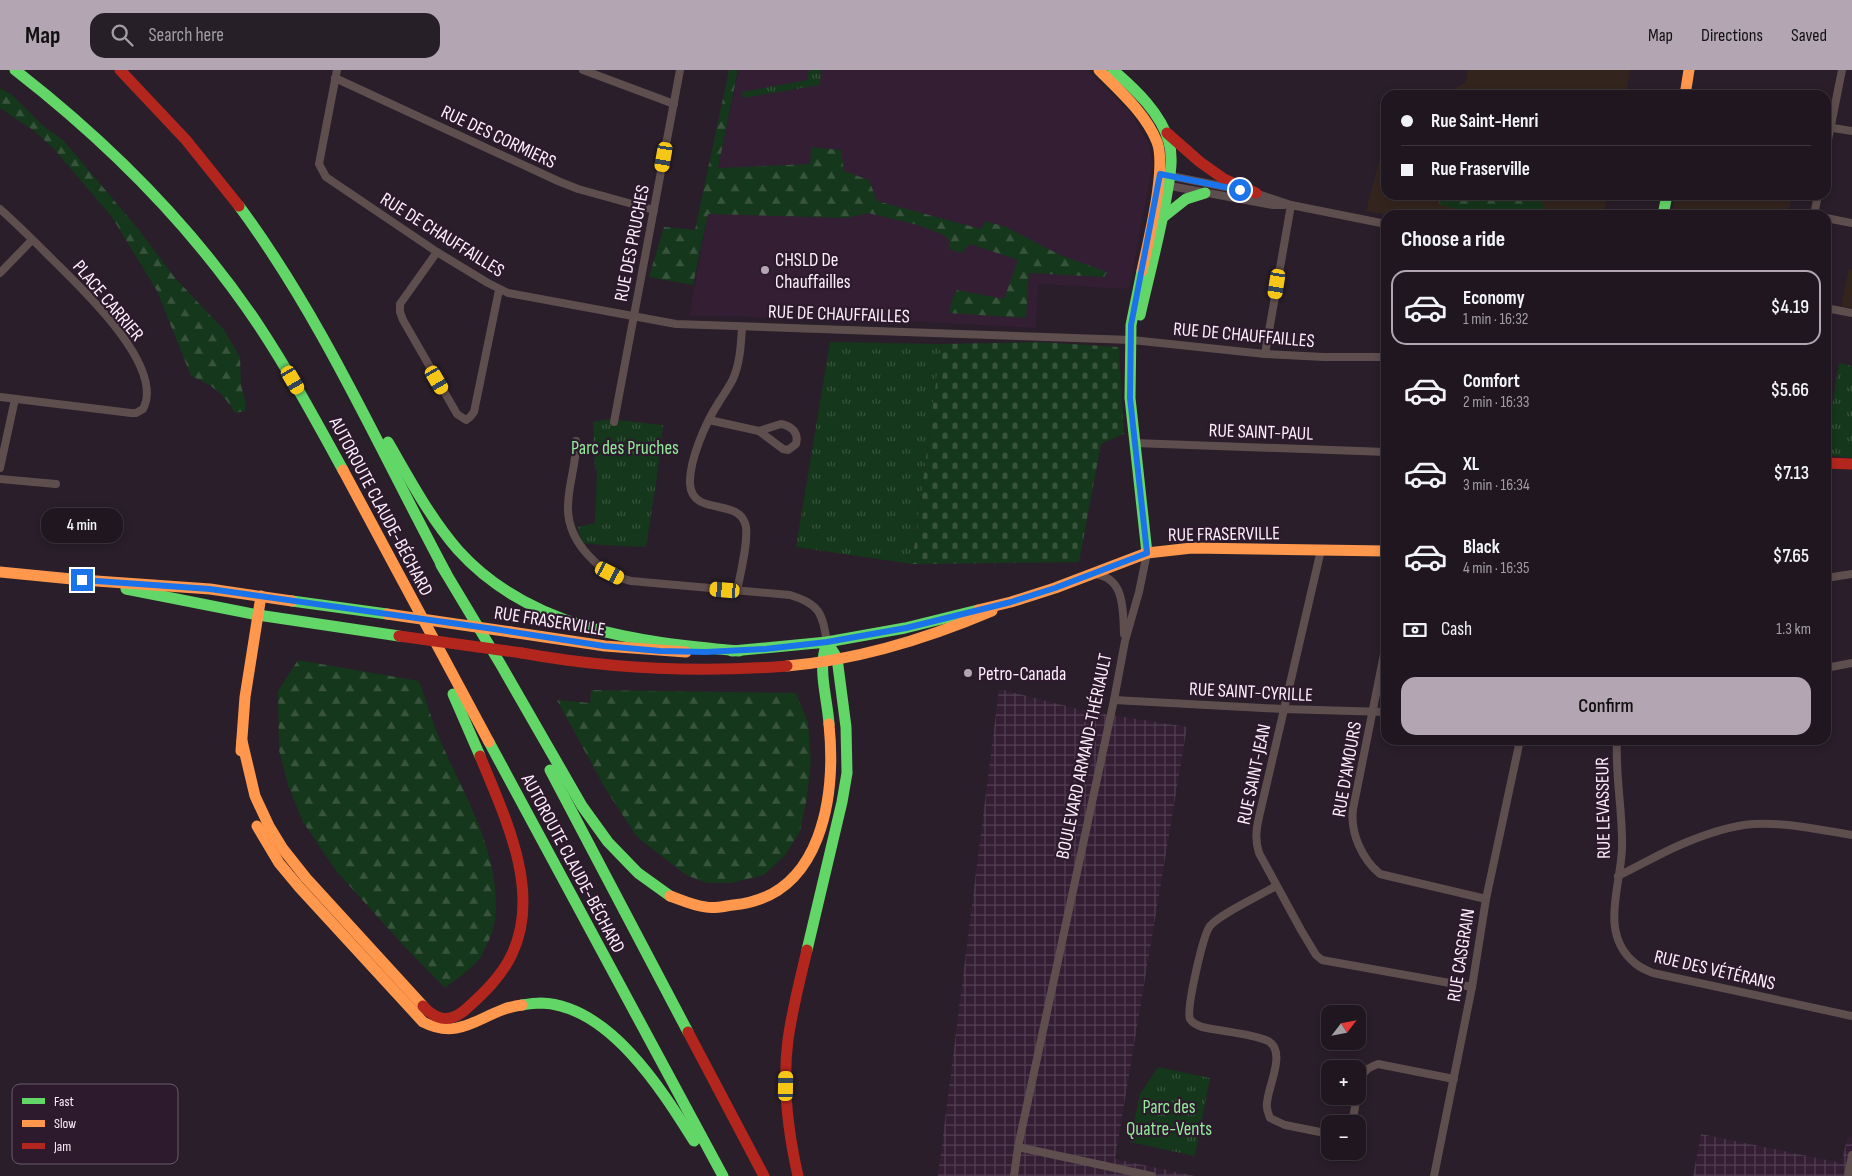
<!DOCTYPE html>
<html lang="en">
<head>
<meta charset="utf-8">
<style>
  :root { --surface:#1f161f; --page:#271f28; --text:#f1f3f6; --muted:#a19fa4; --line:#3c353d; --accent:#b3a6b2 }
  body { margin:0; font-family:"Sofia Sans Condensed",sans-serif; background:var(--page); color:var(--text); height:100vh; display:flex; flex-direction:column; font-size:19px; white-space:nowrap }
  * { box-sizing:border-box; margin:0 }
  p { font-size:16px; color:var(--muted) }
  .icon { flex:none; width:28px; height:28px; fill:none; stroke:currentColor; stroke-width:2; stroke-linecap:round; stroke-linejoin:round }
  .map { position:relative; flex:1; overflow:hidden }
  .drawer { position:absolute; left:1381px; top:140px; width:450px; height:535px; display:flex; flex-direction:column; background:var(--surface); border-radius:15px; box-shadow:0 2px 8px #0003,0 0 0 1px var(--line) }
  .drawer>* { flex:none }
  .banner { position:absolute; left:1381px; top:20px; width:450px; height:110px; border-radius:15px; box-shadow:0 2px 8px #0003,0 0 0 1px var(--line); display:grid; align-content:center; height:110px; padding:0 20px; background:var(--surface) }
  .needle { width:32px; rotate:58deg }
  .fabs { position:absolute; left:1321px; top:935px; display:grid; gap:10px }
  .fabs a { display:grid; place-items:center; width:45px; height:45px; border-radius:10px; background:var(--surface); box-shadow:0 2px 8px #0003,0 0 0 1px var(--line); font-size:25px }
  .end { position:absolute; width:22px; height:22px; margin:-11px; border:6px solid #1a73e8; background:#fff; box-shadow:0 0 0 2px #fff }
  .from { border-radius:50% }
  .bubble { position:absolute; height:35px; border-radius:15px; background:var(--surface); box-shadow:0 2px 8px #0003,0 0 0 1px var(--line); font-size:16px; font-weight:600; line-height:35px; text-align:center }
  .car { position:absolute; width:15px; height:30px; margin:-15px -8px; border-radius:6px; box-shadow:0 0 4px 1px #0007; background:linear-gradient(#f5c518 24%,#345 0 40%,#f5c518 0 76%,#345 0 86%,#f5c518 0) }
  .banner b { display:flex; align-items:center; gap:18px; height:48px; font-size:19px }
  .banner b+b { border-top:1px solid var(--line) }
  .banner i { width:12px; height:12px; background:var(--text) }
  ul { padding:0; list-style:none }
  li { display:flex; align-items:center; gap:15px; height:75px; margin:0 10px 8px; padding:0 10px; border:2px solid transparent; border-radius:15px }
  li div { flex:1 }
  li b { display:block; font-size:19px }
  li em { font-style:normal; font-weight:600 }
  li.active { border-color:var(--accent) }
  li>.icon { width:45px; height:45px; stroke-width:1.5 }
  h2 { padding:0 20px; font-size:22px; line-height:60px }
  .pay { display:flex; align-items:center; gap:12px; height:55px; padding:0 20px; font-size:19px }
  .pay p { margin-inline-start:auto }
  .cta { display:flex; gap:10px; margin-top:auto; padding:10px 20px }
  .cta a { flex:1; height:58px; border-radius:15px; background:var(--accent); color:#111; font-size:20px; font-weight:600; line-height:58px; text-align:center }
  header { display:flex; align-items:center; gap:30px; box-sizing:border-box; height:70px; padding:0 25px; background:var(--accent); color:#111 }
  header strong { font-size:24px }
  nav { display:flex; gap:28px; margin-inline-start:auto; font-size:18px }
  .search { width:350px; height:45px; background:var(--page); display:flex; align-items:center; gap:12px; box-sizing:border-box; padding:0 18px; border-radius:15px; color:var(--muted); font-size:19px }
  .map>svg:first-child { display:block }
  .industrial { fill:url(#industrial-grid) }
  .education { fill:#34241e }
  .built { fill:#341e34 }
  .grass { fill:url(#grass-tufts) }
  .forest { fill:url(#forest-firs) }
  .cemetery { fill:url(#cemetery-stones) }
  .pitch { fill:#15371b }
  .lines { fill:none; stroke-linecap:round; stroke-linejoin:round }
  .street { stroke:#5f4e4e; stroke-width:8 }
  .fast { stroke:#63d668; stroke-width:11 }
  .slow { stroke:#ff974d; stroke-width:11 }
  .jam { stroke:#b3261e; stroke-width:11 }
  .slow-bridge { stroke:#ff974d; stroke-width:11 }
  .jam-bridge { stroke:#b3261e; stroke-width:11 }
  .route { stroke:#1a73e8; stroke-width:6 }
  .poi-dot { fill:#b3a6b2; stroke:#2d1a2d; stroke-width:2 }
  .labels { text-anchor:middle; stroke-width:4.5; stroke-linejoin:round; paint-order:stroke }
  .street-label { font-size:19px; fill:#fdeffc; stroke:#2d1a2d }
  .poi-label { font-size:19px; fill:#fdeffc; stroke:#2d1a2d; text-anchor:start }
  .park-label { font-size:19px; fill:#90ec99; stroke:#2d1a2d }
  .key { fill:#2d1a2d; stroke:#6b5a6b; stroke-width:1 }
  .key-label { font-size:14px; fill:#fdeffc }
</style>
</head>
<body>
<header>
<strong>Map</strong>
<div class="search"><svg class="icon" aria-label="search" viewBox="0 0 24 24"><circle cx="10" cy="10" r="6"/><path d="M15 15l6 6"/></svg>Search here</div>
<nav><a>Map</a><a>Directions</a><a>Saved</a></nav>
</header>
<div class="map">
<svg width="1852" height="1106" viewBox="0 0 1852 1106">
  <defs>
    <pattern id="industrial-grid" width="8" height="8" patternUnits="userSpaceOnUse" patternTransform="scale(1.25)"><rect width="8" height="8" fill="#341e34"/><path d="M0 4h8M4 0v8" fill="none" stroke="#523f52"/></pattern>
    <pattern id="grass-tufts" width="24" height="20" patternUnits="userSpaceOnUse" patternTransform="scale(1.25)"><rect width="24" height="20" fill="#15371b"/><path d="M3 7l-1-3M5 7V3M7 7l1-3M15 17l-1-3M17 17v-4M19 17l1-3" fill="none" stroke="#38543d"/></pattern>
    <pattern id="forest-firs" width="22" height="20" patternUnits="userSpaceOnUse" patternTransform="scale(1.25)"><rect width="22" height="20" fill="#15371b"/><path d="M5 1l3.5 6h-7zM16 11l3.5 6h-7z" fill="#38543d"/></pattern>
    <pattern id="cemetery-stones" width="16" height="16" patternUnits="userSpaceOnUse" patternTransform="scale(1.25)"><rect width="16" height="16" fill="#15371b"/><path d="M2 7V4a2 2 0 0 1 4 0v3zM10 15v-3a2 2 0 0 1 4 0v3z" fill="#38543d"/></pattern>
  </defs>
  <rect width="100%" height="100%" fill="#291e29"/>
  <!-- industrial -->
  <g class="industrial">
    <polygon points="999,619 1086,641 1187,657 1115,1089 1195,1106 938,1106"/>
    <polygon points="1701,1064 1841,1093 1848,1066 1852,1067 1852,1106 1693,1106"/>
  </g>
  <!-- education -->
  <g class="education">
    <polygon points="1468,0 1630,0 1626,25 1444,25 1466,12"/>
    <polygon points="1386,73 1386,125 1607,125 1604,145 1389,145 1366,141 1383,76"/>
    <polygon points="1675,125 1792,125 1788,145 1672,145"/>
    <polygon points="1849,198 1852,199 1852,238 1841,236"/>
  </g>
  <!-- built -->
  <polygon class="built" points="739,0 1087,0 1133,46 1149,74 1153,94 1129,219 1038,214 1036,258 843,248 689,246 708,144"/>
  <!-- grass -->
  <g class="grass">
    <polygon points="809,0 821,0 820,15 743,28 742,22 807,10"/>
    <polygon points="830,272 941,274 912,494 796,477"/>
    <polygon points="1839,293 1852,296 1852,388 1826,385 1826,374"/>
    <polygon points="610,349 663,355 657,407 646,477 601,475 583,473 579,464 578,457 595,453 597,400 595,400 593,352"/>
    <polygon points="1158,997 1210,1008 1195,1086 1130,1072 1140,1024"/>
  </g>
  <!-- forest -->
  <g class="forest">
    <polygon points="729,0 738,0 718,98 810,94 811,77 841,80 844,101 869,110 877,131 981,159 985,151 1006,157 1060,185 1107,202 1104,207 1029,203 1026,248 949,243 952,230 957,220 1004,229 1018,190 970,174 961,183 949,179 949,170 944,165 918,155 868,143 847,148 708,144 693,215 649,207 664,157 695,160"/>
    <path d="M0,18L12,25L42,55L64,71L139,160L175,208L224,260L240,287L241,315L246,334L245,341L235,343C223,322 213,316 191,306L157,221L112,147L53,78L34,61L0,38Z"/>
    <polygon points="1437,125 1537,125 1549,145 1483,145 1440,135"/>
    <path d="M298,590L419,611C427,633 434,657 444,679C468,731 502,790 495,849C494,862 486,877 480,888C473,898 455,910 445,918L404,876L337,802L303,752L288,715L279,680L278,621Z"/>
    <polygon points="591,620 796,623 808,652 811,691 807,727 800,761 786,784 764,805 731,813 707,813 686,805 637,767 605,718 557,630 590,633"/>
  </g>
  <!-- cemetery -->
  <polygon class="cemetery" points="1040,272 1119,277 1124,364 1101,374 1079,492 912,494 941,274"/>
  <!-- pitch -->
  <polygon class="pitch" points="1139,1043 1189,1055 1184,1081 1134,1070"/>
  <g class="lines">
    <!-- street -->
    <g class="street">
      <polyline points="337,0 319,94 326,107 437,182 488,213 508,223 676,254 1132,270 1265,284 1324,287 1386,287"/>
      <polyline points="583,0 674,34"/>
      <polyline points="335,8 558,111 578,119 654,140"/>
      <polyline points="1827,57 1852,61"/>
      <polyline points="1826,80 1842,0"/>
      <polyline points="1166,105 1241,120"/>
      <polyline points="1165,115 1273,135 1284,135"/>
      <polyline points="1252,122 1291,135 1386,154"/>
      <path d="M0,139C18,155 35,172 52,189C80,217 166,296 143,339L136,343H131L0,327"/>
      <polyline points="1814,145 1818,125"/>
      <polyline points="1826,148 1852,153"/>
      <polyline points="437,182 400,234 400,242 403,250 457,344 466,350 470,347 474,342 499,220"/>
      <polyline points="0,203 32,170"/>
      <polyline points="1826,238 1852,243"/>
      <polyline points="1265,284 1291,135"/>
      <polyline points="709,350 759,361"/>
      <polyline points="614,352 680,0"/>
      <path d="M781,354C792,356 799,363 796,374L788,380L783,379L759,361Z"/>
      <path d="M576,371C577,394 567,417 568,440C569,473 600,504 631,511L790,525C820,534 822,543 827,572"/>
      <polyline points="1134,373 1386,382"/>
      <polyline points="0,398 15,329"/>
      <polyline points="0,409 56,414"/>
      <path d="M1321,480C1301,569 1279,658 1259,747C1256,760 1255,770 1259,783L1301,860L1316,885L1322,890L1472,917"/>
      <path d="M1093,504C1125,506 1123,540 1124,564"/>
      <polyline points="1826,508 1852,504"/>
      <path d="M737,521C740,505 750,466 745,453C736,428 692,446 690,414C689,390 706,352 719,332C724,324 729,317 733,309C740,293 741,275 742,257"/>
      <path d="M1386,574L1353,739C1350,763 1362,789 1380,804L1486,829"/>
      <polyline points="1826,598 1852,593"/>
      <polyline points="1114,630 1283,639 1386,642"/>
      <path d="M1617,670C1615,706 1623,742 1622,778C1621,817 1598,864 1636,894C1641,898 1648,901 1653,903L1852,946"/>
      <path d="M1618,806C1639,796 1659,784 1680,775C1703,765 1728,756 1753,754C1786,752 1820,760 1852,765"/>
      <path d="M1276,816C1261,825 1220,844 1210,856C1203,865 1186,939 1190,949C1193,954 1197,955 1202,957C1219,961 1255,964 1268,971C1287,981 1268,1016 1267,1033C1266,1039 1268,1043 1270,1048L1285,1055L1330,1064"/>
      <path d="M1358,1025C1361,1008 1360,1000 1378,994L1454,1009"/>
      <polyline points="1352,1054 1357,1026"/>
      <polyline points="1018,1077 1152,1106"/>
      <polyline points="1014,1106 1018,1077 1114,630 1125,571 1139,522 1147,483"/>
      <polyline points="1434,1106 1472,917 1486,829 1520,670"/>
      <polyline points="1848,1106 1852,1085"/>
    </g>
    <!-- fast -->
    <g class="fast">
      <path d="M15,0C109,73 193,157 259,256C290,303 316,351 343,400"/>
      <path d="M1113,0C1135,19 1161,43 1169,72C1174,90 1169,111 1166,129C1159,168 1149,206 1140,245"/>
      <path d="M239,136C322,248 380,380 446,503"/>
      <polyline points="1663,145 1667,125"/>
      <polyline points="1162,148 1186,129 1205,123"/>
      <polyline points="1142,201 1131,255 1130,328 1147,483"/>
      <path d="M388,372C409,408 430,448 458,480C530,560 638,572 739,581"/>
      <polyline points="441,495 501,595 582,736 608,772 638,803 670,826"/>
      <polyline points="126,519 258,545 399,566"/>
      <polyline points="292,531 387,544"/>
      <polyline points="732,581 827,572 905,558 978,540"/>
      <polyline points="453,624 480,686"/>
      <polyline points="489,672 723,1106"/>
      <polyline points="550,700 688,962"/>
      <path d="M807,880L842,732L847,703L846,657L837,588L827,572C817,600 827,625 829,654"/>
      <path d="M522,935C528,934 535,933 541,933C609,935 662,1020 694,1071"/>
    </g>
    <!-- slow -->
    <g class="slow">
      <path d="M1099,0C1120,21 1146,44 1157,72C1167,98 1148,171 1142,201"/>
      <polyline points="1685,25 1689,0"/>
      <polyline points="343,400 489,672"/>
      <polyline points="0,502 82,510 210,519 292,531"/>
      <polyline points="978,540 1011,532 1055,518 1147,483 1192,478 1386,481"/>
      <polyline points="511,562 605,576 686,582"/>
      <path d="M787,596C858,590 926,569 992,541"/>
      <polyline points="242,671 255,726 269,756 283,779 306,808 423,936"/>
      <polyline points="241,681 245,627 261,526"/>
      <path d="M257,756L279,793L299,817L423,952C463,973 484,939 522,935"/>
      <path d="M670,826C681,830 694,836 706,837C714,839 725,836 733,835C823,827 836,725 829,654"/>
    </g>
    <!-- jam -->
    <g class="jam">
      <polyline points="120,0 186,70 239,136"/>
      <polyline points="1167,63 1200,92 1224,109 1256,123"/>
      <polyline points="1826,393 1852,394"/>
      <path d="M522,583C610,599 697,603 787,596"/>
      <path d="M423,936C437,951 450,953 465,940C483,924 502,906 512,884C542,821 504,745 480,686"/>
      <polyline points="688,962 764,1106"/>
      <path d="M798,1106C788,1062 782,1015 788,970C792,940 800,910 807,880"/>
    </g>
    <!-- slow-bridge -->
    <polyline class="slow-bridge" points="387,544 511,562"/>
    <!-- jam-bridge -->
    <polyline class="jam-bridge" points="399,566 522,583"/>
  </g>
  <g class="lines">
    <!-- route -->
    <polyline class="route" points="82,510 210,519 494,559 604,576 660,581 706,582 765,579 827,572 906,558 1011,532 1055,518 1147,483 1130,328 1131,255 1160,104 1240,120"/>
  </g>
  <!-- markers -->
  <g class="poi-dot">
    <circle cx="765" cy="200" r="5"/>
    <circle cx="968" cy="603" r="5"/>
  </g>
  <g class="labels">
    <!-- street labels -->
    <g class="street-label">
      <text transform="translate(499 66) rotate(25)" y="7">RUE DES CORMIERS</text>
      <text transform="translate(443 164) rotate(32)" y="7">RUE DE CHAUFFAILLES</text>
      <text transform="translate(631 173) rotate(-79)" y="7">RUE DES PRUCHES</text>
      <text transform="translate(109 230) rotate(50)" y="7">PLACE CARRIER</text>
      <text transform="translate(839 243) rotate(2)" y="7">RUE DE CHAUFFAILLES</text>
      <text transform="translate(1244 264) rotate(5)" y="7">RUE DE CHAUFFAILLES</text>
      <text transform="translate(1261 361) rotate(2)" y="7">RUE SAINT-PAUL</text>
      <text transform="translate(382 436) rotate(62)" y="7">AUTOROUTE CLAUDE-BÉCHARD</text>
      <text transform="translate(1224 463) rotate(-1)" y="7">RUE FRASERVILLE</text>
      <text transform="translate(550 550) rotate(9)" y="7">RUE FRASERVILLE</text>
      <text transform="translate(1251 621) rotate(3)" y="7">RUE SAINT-CYRILLE</text>
      <text transform="translate(1083 686) rotate(-78)" y="7">BOULEVARD ARMAND-THÉRIAULT</text>
      <text transform="translate(1346 699) rotate(-80)" y="7">RUE D'AMOURS</text>
      <text transform="translate(1253 704) rotate(-78)" y="7">RUE SAINT-JEAN</text>
      <text transform="translate(1602 738) rotate(-91)" y="7">RUE LEVASSEUR</text>
      <text transform="translate(574 793) rotate(62)" y="7">AUTOROUTE CLAUDE-BÉCHARD</text>
      <text transform="translate(1460 885) rotate(-81)" y="7">RUE CASGRAIN</text>
      <text transform="translate(1715 899) rotate(13)" y="7">RUE DES VÉTÉRANS</text>
    </g>
    <!-- poi labels -->
    <g class="poi-label">
      <text x="775" y="196">CHSLD De<tspan x="775" dy="22">Chauffailles</tspan></text>
      <text x="978" y="610">Petro-Canada</text>
    </g>
    <!-- park labels -->
    <g class="park-label">
      <text x="625" y="384">Parc des Pruches</text>
      <text x="1169" y="1043">Parc des<tspan x="1169" dy="22">Quatre-Vents</tspan></text>
    </g>
  </g>
  <!-- legend -->
  <rect x="12" y="1014" width="166" height="80" rx="8" class="key"/>
  <rect x="22" y="1028" width="23" height="6" fill="#63d668"/>
  <rect x="22" y="1050" width="23" height="7" fill="#ff974d"/>
  <rect x="22" y="1073" width="23" height="6" fill="#b3261e"/>
  <g class="key-label">
    <text x="54" y="1036">Fast</text>
    <text x="54" y="1058">Slow</text>
    <text x="54" y="1081">Jam</text>
  </g>
</svg>
<div class="fabs">
<a><svg class="needle" viewBox="-14 -14 28 28"><path d="M0-13l5 13h-10z" fill="#e53935"/><path d="M0 13l5-13h-10z" fill="#a19fa4"/></svg></a>
<a>+</a>
<a>−</a>
</div>
<i class="end from" style="left:1240px;top:120px"></i>
<i class="end" style="left:82px;top:510px"></i>
<div class="bubble" style="left:41px;top:438px;width:82px">4 min</div>
<i class="car" style="left:664px;top:87px;rotate:190deg"></i>
<i class="car" style="left:1277px;top:214px;rotate:189deg"></i>
<i class="car" style="left:293px;top:310px;rotate:150deg"></i>
<i class="car" style="left:437px;top:310px;rotate:150deg"></i>
<i class="car" style="left:610px;top:503px;rotate:117deg"></i>
<i class="car" style="left:725px;top:520px;rotate:275deg"></i>
<i class="car" style="left:786px;top:1016px;rotate:1deg"></i>
<div class="banner">
<b><i class="from"></i>Rue Saint-Henri</b>
<b><i></i>Rue Fraserville</b>
</div>
<section class="drawer">
<h2>Choose a ride</h2>
<ul>
<li class="active"><svg class="icon" aria-label="car" viewBox="0 0 24 24"><path d="M5 17H2v-5l4-1 3-4h7l3 4 3 1v5h-3M9 17h6M6 11h13"/><circle cx="7" cy="17" r="2"/><circle cx="17" cy="17" r="2"/></svg><div><b>Economy</b><p>1 min · 16:32</p></div><em>$4.19</em></li>
<li><svg class="icon" aria-label="car" viewBox="0 0 24 24"><path d="M5 17H2v-5l4-1 3-4h7l3 4 3 1v5h-3M9 17h6M6 11h13"/><circle cx="7" cy="17" r="2"/><circle cx="17" cy="17" r="2"/></svg><div><b>Comfort</b><p>2 min · 16:33</p></div><em>$5.66</em></li>
<li><svg class="icon" aria-label="car" viewBox="0 0 24 24"><path d="M5 17H2v-5l4-1 3-4h7l3 4 3 1v5h-3M9 17h6M6 11h13"/><circle cx="7" cy="17" r="2"/><circle cx="17" cy="17" r="2"/></svg><div><b>XL</b><p>3 min · 16:34</p></div><em>$7.13</em></li>
<li><svg class="icon" aria-label="car" viewBox="0 0 24 24"><path d="M5 17H2v-5l4-1 3-4h7l3 4 3 1v5h-3M9 17h6M6 11h13"/><circle cx="7" cy="17" r="2"/><circle cx="17" cy="17" r="2"/></svg><div><b>Black</b><p>4 min · 16:35</p></div><em>$7.65</em></li>
</ul>
<div class="pay"><svg class="icon" aria-label="cash" viewBox="0 0 24 24"><path d="M3 7h18v10H3z"/><circle cx="12" cy="12" r="2"/></svg>Cash<p>1.3 km</p></div>
<div class="cta"><a>Confirm</a></div>
</section>
</div>
</body>
</html>
